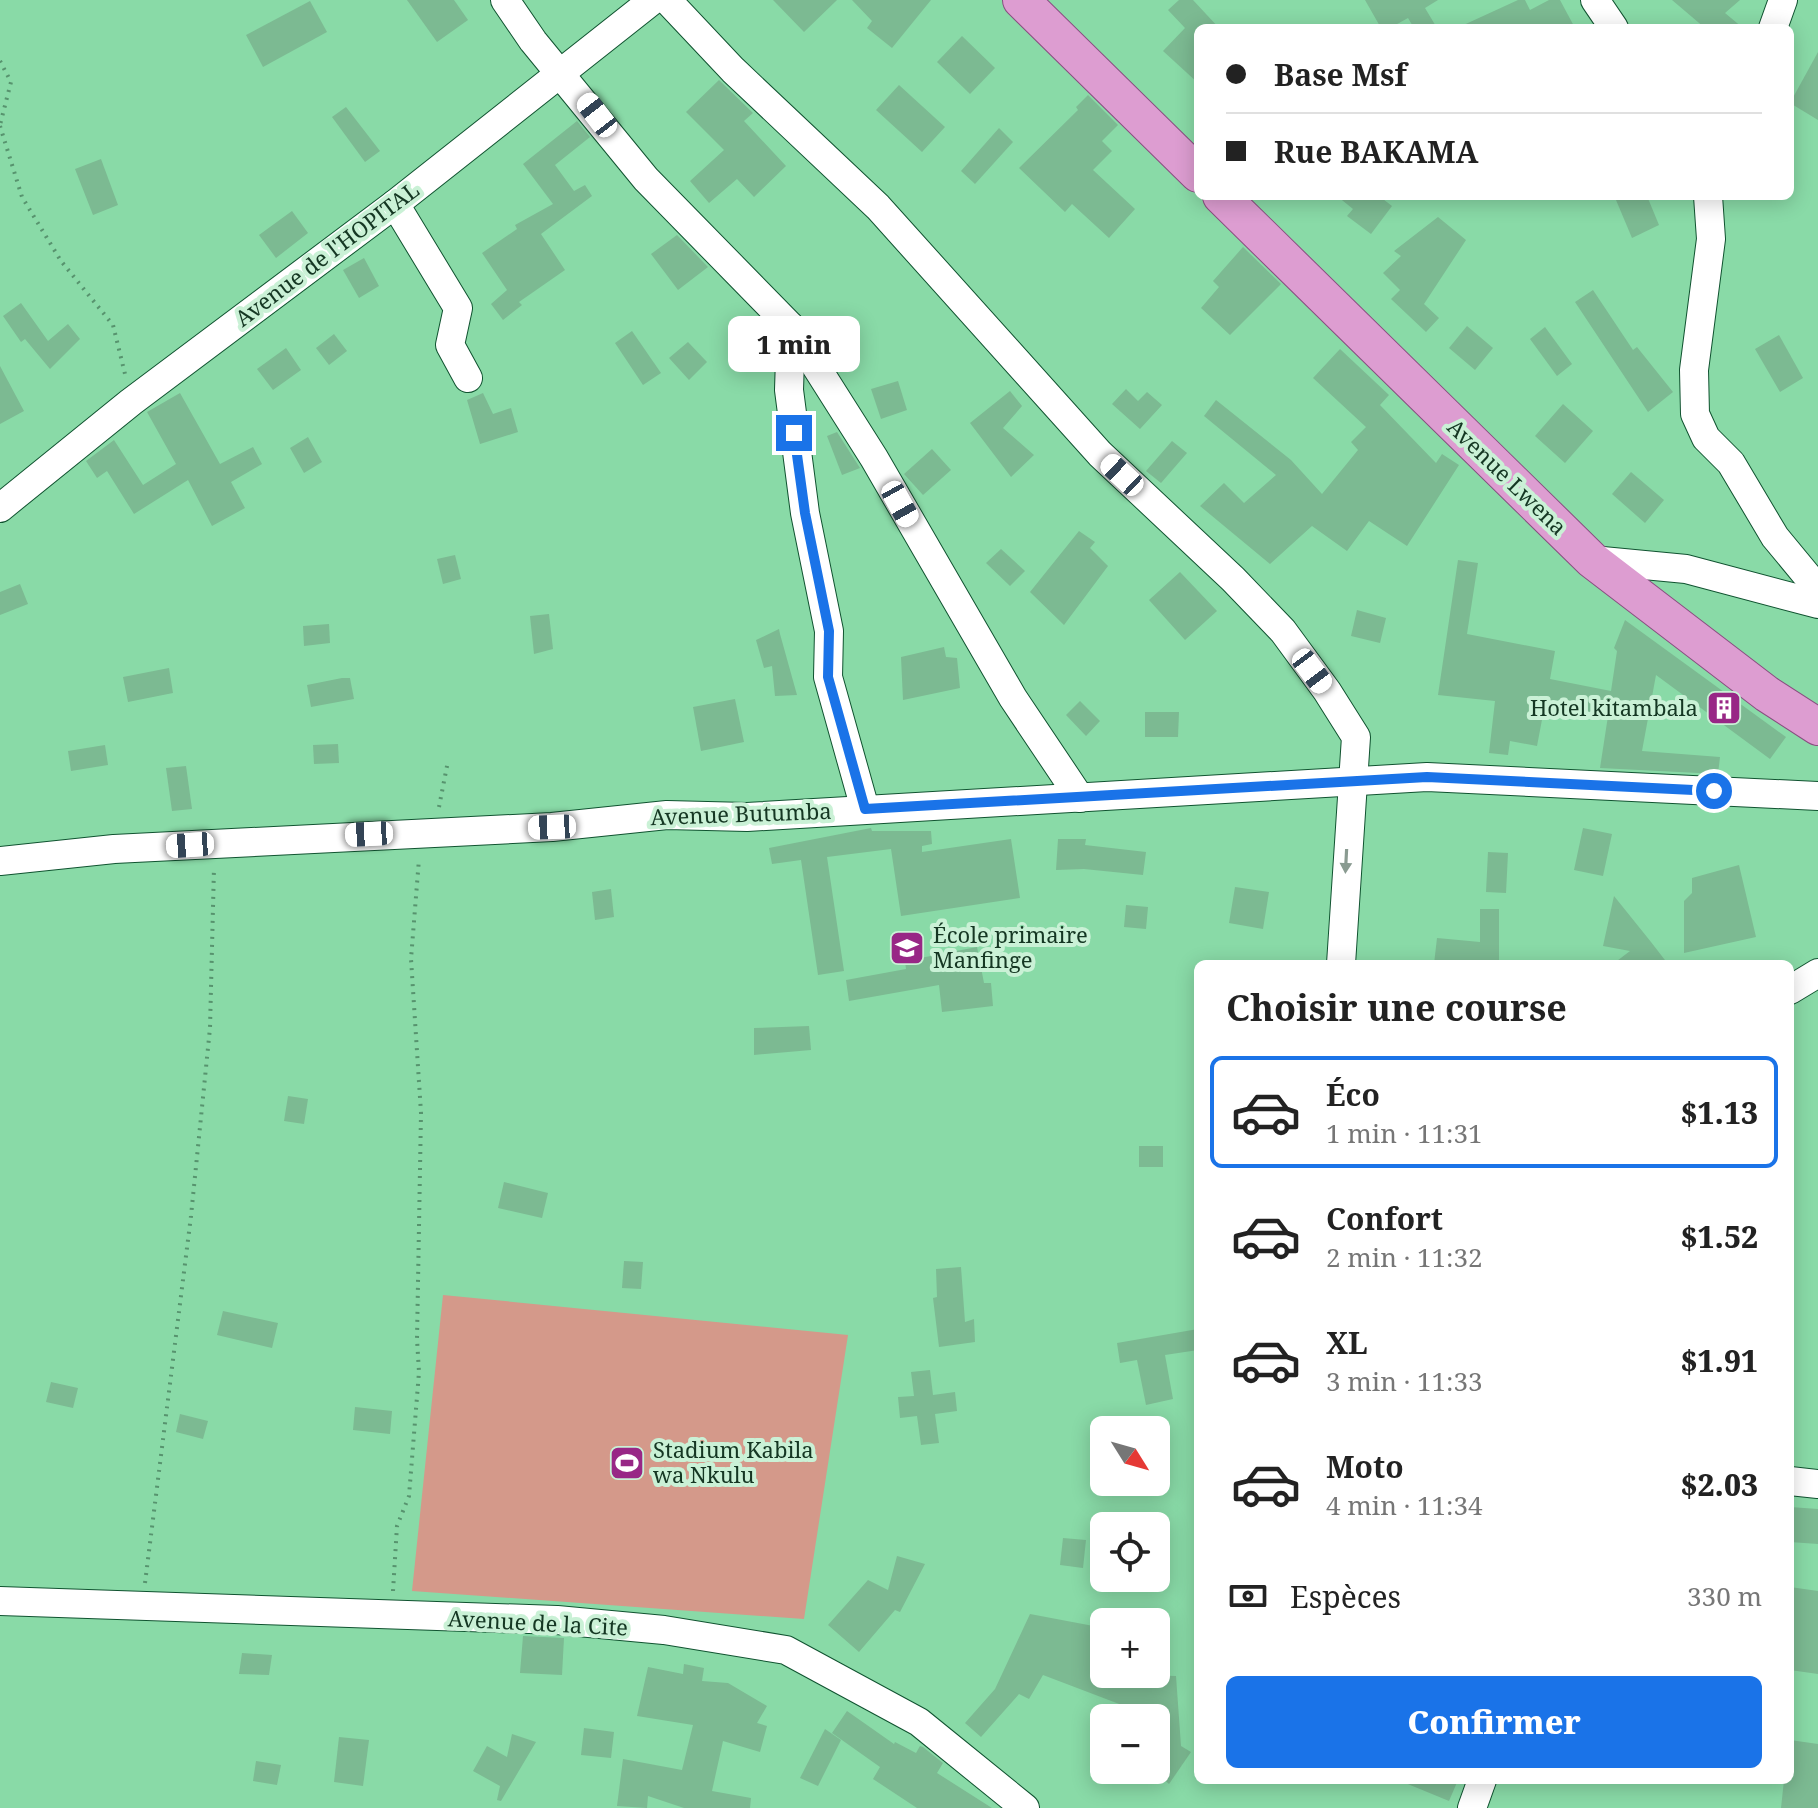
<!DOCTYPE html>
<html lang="fr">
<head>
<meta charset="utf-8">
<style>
  :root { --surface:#fff; --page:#f2f2f2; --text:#222; --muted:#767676; --line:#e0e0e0; --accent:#1a73e8 }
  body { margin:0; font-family:"Noto Serif",serif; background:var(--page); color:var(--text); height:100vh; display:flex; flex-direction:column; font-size:30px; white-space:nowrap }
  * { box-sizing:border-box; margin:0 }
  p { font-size:26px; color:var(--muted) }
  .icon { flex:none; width:44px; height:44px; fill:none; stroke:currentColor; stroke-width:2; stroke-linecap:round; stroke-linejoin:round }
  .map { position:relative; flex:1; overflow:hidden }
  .panel { position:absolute; left:1194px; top:960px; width:600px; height:824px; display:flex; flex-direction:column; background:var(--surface); border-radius:12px; box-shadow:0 4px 20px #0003 }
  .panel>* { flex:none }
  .top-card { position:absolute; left:1194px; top:24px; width:600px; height:176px; border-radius:12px; box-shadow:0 4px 20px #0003; display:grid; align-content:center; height:176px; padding:0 32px; background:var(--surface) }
  .needle { width:52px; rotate:127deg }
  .controls { position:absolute; left:1090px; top:1416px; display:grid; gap:16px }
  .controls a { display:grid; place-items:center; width:80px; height:80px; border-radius:12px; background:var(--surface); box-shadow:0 4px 20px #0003; font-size:40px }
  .end { position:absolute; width:36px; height:36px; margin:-18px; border:10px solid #1a73e8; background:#fff; box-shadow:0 0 0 4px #fff }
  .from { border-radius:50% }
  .bubble { position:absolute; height:56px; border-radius:12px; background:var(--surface); box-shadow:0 4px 20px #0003; font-size:26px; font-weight:800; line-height:56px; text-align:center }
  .car { position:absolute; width:24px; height:48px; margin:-24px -12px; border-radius:10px; box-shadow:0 0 6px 2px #0007; background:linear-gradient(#fff 24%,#345 0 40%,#fff 0 76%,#345 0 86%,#fff 0) }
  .top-card b { display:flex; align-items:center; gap:28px; height:76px; font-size:30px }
  .top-card b+b { border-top:2px solid var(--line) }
  .top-card i { width:20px; height:20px; background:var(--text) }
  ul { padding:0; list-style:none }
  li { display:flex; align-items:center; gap:24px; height:112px; margin:0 16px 12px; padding:0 16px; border:4px solid transparent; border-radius:12px }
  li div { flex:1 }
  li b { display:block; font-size:30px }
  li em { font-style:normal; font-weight:800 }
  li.active { border-color:var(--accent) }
  li>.icon { width:72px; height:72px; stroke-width:1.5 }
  h2 { padding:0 32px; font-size:36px; line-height:96px }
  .pay { display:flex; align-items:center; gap:20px; height:88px; padding:0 32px; font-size:30px }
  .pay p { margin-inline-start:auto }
  .button { display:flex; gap:16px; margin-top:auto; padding:16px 32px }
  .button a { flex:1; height:92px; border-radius:12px; background:var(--accent); color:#fff; font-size:32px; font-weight:800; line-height:92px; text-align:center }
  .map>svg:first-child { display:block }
  .green { fill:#d4998a }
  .building { fill:#7cba92 }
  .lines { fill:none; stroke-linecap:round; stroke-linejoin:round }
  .minor-casing { stroke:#105330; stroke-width:30 }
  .major-casing { stroke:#894e80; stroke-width:38 }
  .path { stroke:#57936e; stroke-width:4; stroke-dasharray:2 6; stroke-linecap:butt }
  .minor { stroke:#fff; stroke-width:28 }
  .major { stroke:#dd9dd1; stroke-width:36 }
  .oneway { fill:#8a9b91 }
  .route { stroke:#1a73e8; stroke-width:10 }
  .labels { text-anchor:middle; stroke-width:8; stroke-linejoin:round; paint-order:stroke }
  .street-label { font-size:22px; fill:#153723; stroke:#caf1d6 }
  .poi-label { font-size:22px; fill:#153723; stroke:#caf1d6; text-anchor:start }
</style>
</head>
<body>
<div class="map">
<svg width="1818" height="1808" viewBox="0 0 1818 1808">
  <rect width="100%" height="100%" fill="#89daa7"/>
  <!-- green -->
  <polygon class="green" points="443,1295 848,1335 804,1619 412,1591"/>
  <!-- building -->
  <g class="building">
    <polygon points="407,0 454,0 468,20 437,42"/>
    <polygon points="773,0 837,0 804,32"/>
    <polygon points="852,0 931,0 892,48 867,28 872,21"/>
    <polygon points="1179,0 1193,0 1219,28 1198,28 1198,83 1163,51 1185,28 1168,10"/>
    <polygon points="1365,0 1438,0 1425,8 1437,28 1414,28 1408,18 1390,28 1381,28"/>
    <polygon points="1518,0 1525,0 1530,10 1549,0 1560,0 1575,28 1457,28"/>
    <polygon points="1672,0 1740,0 1725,13 1743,28 1705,28"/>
    <polygon points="310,1 327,32 263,67 246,35"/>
    <polygon points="962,36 995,68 970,94 937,62"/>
    <polygon points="1818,52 1818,120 1790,103"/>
    <polygon points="719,80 753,113 744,121 786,166 754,197 737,179 709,203 690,181 724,150 686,112"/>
    <polygon points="899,85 945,127 922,152 876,110"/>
    <polygon points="1088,95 1118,125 1102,141 1112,151 1093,170 1135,209 1109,238 1072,204 1065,212 1019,168 1078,110 1076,107"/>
    <polygon points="346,107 380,151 365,162 332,117"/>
    <polygon points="577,121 590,137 555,165 574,191 585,185 592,196 541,234 565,270 519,302 522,305 503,320 491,304 507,290 482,253 517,229 515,225 553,204 523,164"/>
    <polygon points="999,128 1013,142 975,184 961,171"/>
    <polygon points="101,159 118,205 93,215 75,169"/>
    <polygon points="1337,196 1379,196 1392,206 1371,234 1347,216 1353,209"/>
    <polygon points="1627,196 1647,196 1659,225 1632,238 1616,200"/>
    <polygon points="292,211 308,233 276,258 259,235"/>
    <polygon points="1438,217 1466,240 1424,304 1439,318 1426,332 1391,299 1400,290 1383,273 1401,256 1394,251"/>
    <polygon points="677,235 708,267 678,290 651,254"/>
    <polygon points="1243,247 1281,284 1230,335 1201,308 1219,287 1213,281"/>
    <polygon points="364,258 379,286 359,298 343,270"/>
    <polygon points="1593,290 1633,350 1637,347 1673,392 1648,412 1575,302"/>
    <polygon points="21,303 48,341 68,324 80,339 50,369 25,339 21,342 3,316"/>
    <polygon points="1467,326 1493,348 1475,370 1449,348"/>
    <polygon points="1545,327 1572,364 1557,376 1530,339"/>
    <polygon points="632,331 661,373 643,385 615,343"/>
    <polygon points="334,334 347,351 329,365 316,348"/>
    <polygon points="1779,335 1803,378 1780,392 1755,349"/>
    <polygon points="688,342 707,362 689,380 669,358"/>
    <polygon points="286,348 301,370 273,390 257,369"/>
    <polygon points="1340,349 1389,395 1380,405 1436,463 1442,454 1459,465 1407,546 1369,521 1347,551 1312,526 1270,564 1200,506 1224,483 1244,503 1276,475 1204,416 1216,400 1291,460 1322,494 1358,450 1351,442 1366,427 1313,378"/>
    <polygon points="0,366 24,411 0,424"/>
    <polygon points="898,381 907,410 881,419 871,389"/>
    <polygon points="1126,389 1138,401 1147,392 1162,405 1140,429 1112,404"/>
    <polygon points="1010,391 1022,406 1003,428 1034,455 1011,477 970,423"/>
    <polygon points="180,393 220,464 253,447 262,464 231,482 245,508 212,526 188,480 134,514 107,471 97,478 86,461 114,440 143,485 176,464 147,412"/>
    <polygon points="483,393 493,414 511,408 518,432 480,444 467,400"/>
    <polygon points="1563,404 1593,431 1565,463 1535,436"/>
    <polygon points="837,432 860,468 842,475 827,436"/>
    <polygon points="308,437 322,462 304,473 290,448"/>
    <polygon points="1172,441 1187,453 1161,483 1146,471"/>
    <polygon points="932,449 951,470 923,495 904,474"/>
    <polygon points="1631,472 1664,500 1645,523 1612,494"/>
    <polygon points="1079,531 1095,542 1090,548 1108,566 1064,625 1030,592"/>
    <polygon points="1001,549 1025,571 1010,586 986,563"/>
    <polygon points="455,555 461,579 443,584 437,559"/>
    <polygon points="1458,560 1478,563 1467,634 1555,651 1550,679 1611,691 1617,651 1614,648 1625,620 1786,737 1770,759 1656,675 1642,751 1720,757 1718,774 1600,768 1608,716 1545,704 1537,746 1510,741 1508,755 1489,753 1495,701 1438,695"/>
    <polygon points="1180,572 1217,611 1185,640 1149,600"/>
    <polygon points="20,584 28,604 0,615 0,592"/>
    <polygon points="1357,610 1386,618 1380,643 1351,636"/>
    <polygon points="549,614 553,649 534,654 530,616"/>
    <polygon points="329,624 330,643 304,646 303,626"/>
    <polygon points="779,629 780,634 797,695 775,696 772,666 764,668 756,640"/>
    <polygon points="944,647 946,657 957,658 960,688 903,700 901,657"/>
    <polygon points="169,668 173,693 128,702 123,677"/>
    <polygon points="342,678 350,678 354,699 311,707 307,685"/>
    <polygon points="735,699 744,742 701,751 693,707"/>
    <polygon points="1080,701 1100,721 1086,736 1066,715"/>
    <polygon points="1145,712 1179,712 1178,737 1145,737"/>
    <polygon points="338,744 339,763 314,764 313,745"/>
    <polygon points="105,745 108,765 71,771 68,751"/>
    <polygon points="186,766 192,809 172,811 166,768"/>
    <polygon points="871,828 872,831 931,831 932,844 922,846 922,852 1011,839 1020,898 901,916 891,849 827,857 844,971 818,975 801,860 772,864 769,848"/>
    <polygon points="1583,828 1612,834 1603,876 1574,870"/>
    <polygon points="1058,839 1086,839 1085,845 1146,852 1143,875 1084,869 1056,870"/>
    <polygon points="1488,852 1508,853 1506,893 1486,892"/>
    <polygon points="1739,865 1756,937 1684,953 1684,901 1692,893 1692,878"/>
    <polygon points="1235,887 1269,892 1263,929 1229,923"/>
    <polygon points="611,889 614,917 595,920 592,892"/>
    <polygon points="1614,896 1651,942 1668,964 1613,964 1630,951 1603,946"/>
    <polygon points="1126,905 1148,907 1146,929 1124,927"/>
    <polygon points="1480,909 1499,909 1499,964 1434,964 1437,938 1480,942"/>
    <polygon points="977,947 984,983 991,983 993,1006 942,1012 939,985 849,1001 846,980 906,969 905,961"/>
    <polygon points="809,1026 811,1050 754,1055 754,1028"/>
    <polygon points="288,1096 308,1099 304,1124 284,1121"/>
    <rect x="1139" y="1146" width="24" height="21"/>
    <polygon points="504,1182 548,1193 542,1218 498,1208"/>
    <polygon points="624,1261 643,1262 641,1289 622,1288"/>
    <polygon points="961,1267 965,1322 974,1319 975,1342 939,1347 933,1298 937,1297 936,1269"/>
    <polygon points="223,1311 278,1323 272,1348 217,1335"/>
    <polygon points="1198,1329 1198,1350 1165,1355 1173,1399 1146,1405 1137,1360 1120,1363 1117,1343"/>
    <polygon points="930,1370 933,1395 955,1392 957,1411 935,1414 939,1443 921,1445 917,1416 900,1418 898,1397 914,1396 911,1372"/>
    <polygon points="51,1382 78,1388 73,1408 46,1402"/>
    <polygon points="355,1407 392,1411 390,1434 353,1430"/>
    <polygon points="180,1414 208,1421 203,1439 176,1432"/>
    <polygon points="1790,1507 1818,1509 1818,1544 1790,1542"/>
    <polygon points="1063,1538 1086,1540 1083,1568 1060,1565"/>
    <polygon points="897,1556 925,1564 900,1612 895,1610 859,1652 828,1625 868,1580 888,1590"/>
    <polygon points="1790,1587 1818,1591 1818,1674 1790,1670"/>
    <polygon points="1030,1614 1104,1628 1104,1674 1176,1676 1181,1746 1191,1752 1169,1784 1156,1772 1156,1718 1043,1675 1029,1699 1019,1694 981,1737 965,1723 995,1689"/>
    <polygon points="523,1636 564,1638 562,1675 520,1673"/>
    <polygon points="242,1653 272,1655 269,1675 239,1674"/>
    <polygon points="684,1664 704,1668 702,1681 728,1683 767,1706 757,1723 767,1726 760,1752 723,1741 712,1791 751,1798 750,1808 684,1808 648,1796 647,1808 617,1806 623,1759 682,1770 693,1725 637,1716 648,1667 683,1674"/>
    <polygon points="847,1711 894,1744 895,1742 916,1753 920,1746 923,1747 943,1763 937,1773 992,1808 917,1808 873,1779 880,1767 832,1733"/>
    <polygon points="584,1728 614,1732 611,1758 581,1755"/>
    <polygon points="825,1729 841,1740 818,1786 800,1778"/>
    <polygon points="512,1734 536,1742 501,1801 497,1800 500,1786 473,1771 487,1746 507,1757"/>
    <polygon points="339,1737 369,1740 363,1786 334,1782"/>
    <polygon points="1790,1740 1818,1744 1818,1808 1781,1808 1784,1780 1790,1780"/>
    <polygon points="256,1761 281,1765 277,1785 253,1781"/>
    <polygon points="1398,1780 1458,1780 1449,1801"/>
  </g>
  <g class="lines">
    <!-- minor casing -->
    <g class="minor-casing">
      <g id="minor">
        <polyline points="505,0 533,41 646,179 791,327 874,458 1013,698 1080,798"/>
        <polyline points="667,0 733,70 878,207 1100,454 1233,579 1283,631 1327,691 1356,737 1341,964"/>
        <polyline points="1595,0 1614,28"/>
        <polyline points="1773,28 1783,0"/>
        <polyline points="1708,196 1711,239 1694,370 1695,414 1706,438 1731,463 1775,537 1818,589"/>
        <polyline points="395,204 458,308 450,345 468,378"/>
        <polyline points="791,327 789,390 805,513 829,631 828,677 865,809"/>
        <polyline points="0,508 131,402 395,204 653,0"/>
        <polyline points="1592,560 1686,569 1818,604"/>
        <polyline points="0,861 114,849 552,827 667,815 747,817 1427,777 1818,796"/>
        <polyline points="1790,990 1818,973"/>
        <polyline points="1790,1481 1818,1484"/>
        <polyline points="0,1601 557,1620 664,1630 786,1650 919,1722 1025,1808"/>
        <polyline points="1472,1808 1482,1780"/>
      </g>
    </g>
    <!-- major casing -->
    <g class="major-casing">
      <g id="major">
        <polyline points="1021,0 1198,174"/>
        <polyline points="1221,196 1592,560 1767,694 1818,727"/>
      </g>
    </g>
    <!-- path -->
    <g class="path">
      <polyline points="0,61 11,82 0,125"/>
      <polyline points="0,126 22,197 61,261 113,325 125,374"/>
      <polyline points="439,807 448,761"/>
      <polyline points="145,1583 191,1216 210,1028 214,867"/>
      <polyline points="393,1591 397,1526 409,1496 419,1372 417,1339 421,1113 411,959 419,859"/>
    </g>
    <!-- minor -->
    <use href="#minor" class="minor"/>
    <!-- major -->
    <use href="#major" class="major"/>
  </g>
  <!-- one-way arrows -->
  <defs><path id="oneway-solid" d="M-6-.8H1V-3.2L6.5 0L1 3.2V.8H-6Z" transform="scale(2)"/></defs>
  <use class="oneway" href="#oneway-solid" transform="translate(1346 861) rotate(93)"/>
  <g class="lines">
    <!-- route -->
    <polyline class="route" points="794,433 805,513 829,631 828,677 865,809 1427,777 1714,791"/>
  </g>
  <!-- icons -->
  <defs>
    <g id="building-square" transform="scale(1.8)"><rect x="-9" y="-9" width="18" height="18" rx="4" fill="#982786" stroke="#caf1d6"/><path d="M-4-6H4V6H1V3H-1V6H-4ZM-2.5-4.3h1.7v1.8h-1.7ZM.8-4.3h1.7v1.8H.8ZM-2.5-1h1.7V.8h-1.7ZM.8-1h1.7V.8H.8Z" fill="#fff"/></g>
    <g id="school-square" transform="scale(1.8)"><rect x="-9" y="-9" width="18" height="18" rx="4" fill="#982786" stroke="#caf1d6"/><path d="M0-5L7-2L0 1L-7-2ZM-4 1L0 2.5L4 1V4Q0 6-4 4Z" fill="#fff"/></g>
    <g id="stadium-square" transform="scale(1.8)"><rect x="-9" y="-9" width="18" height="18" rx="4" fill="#982786" stroke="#caf1d6"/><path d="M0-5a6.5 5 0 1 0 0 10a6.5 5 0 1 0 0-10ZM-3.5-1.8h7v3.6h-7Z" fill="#fff"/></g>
  </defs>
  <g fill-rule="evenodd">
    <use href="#building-square" x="1724" y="708"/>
    <use href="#school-square" x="907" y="948"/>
    <use href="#stadium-square" x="627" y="1463"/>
  </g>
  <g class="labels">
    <!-- street labels -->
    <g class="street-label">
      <text transform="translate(327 254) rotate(-37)" y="8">Avenue de l'HOPITAL</text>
      <text transform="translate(1507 477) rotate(44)" y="8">Avenue Lwena</text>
      <text transform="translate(741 814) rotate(-2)" y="8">Avenue Butumba</text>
      <text transform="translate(538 1623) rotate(3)" y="8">Avenue de la Cite</text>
    </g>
    <!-- poi labels -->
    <g class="poi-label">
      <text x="1698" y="716" text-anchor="end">Hotel kitambala</text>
      <text x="933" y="943">École primaire<tspan x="933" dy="25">Manfinge</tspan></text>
      <text x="653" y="1458">Stadium Kabila<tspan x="653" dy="25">wa Nkulu</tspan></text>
    </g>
  </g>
</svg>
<div class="controls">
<a><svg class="needle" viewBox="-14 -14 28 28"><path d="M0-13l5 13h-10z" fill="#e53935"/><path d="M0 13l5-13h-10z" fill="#767676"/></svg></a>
<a><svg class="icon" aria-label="locate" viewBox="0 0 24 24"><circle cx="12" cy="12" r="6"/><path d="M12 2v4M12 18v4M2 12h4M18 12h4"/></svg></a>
<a>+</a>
<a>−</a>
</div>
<i class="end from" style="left:1714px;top:791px"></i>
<i class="end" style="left:794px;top:433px"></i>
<div class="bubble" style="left:728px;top:316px;width:132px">1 min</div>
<i class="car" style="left:597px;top:115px;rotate:322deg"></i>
<i class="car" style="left:1122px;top:475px;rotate:313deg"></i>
<i class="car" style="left:900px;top:504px;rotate:151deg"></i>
<i class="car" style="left:1312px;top:671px;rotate:143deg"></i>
<i class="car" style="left:552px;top:827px;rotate:268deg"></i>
<i class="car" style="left:369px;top:834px;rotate:267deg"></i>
<i class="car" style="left:190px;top:845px;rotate:266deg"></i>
<div class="top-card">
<b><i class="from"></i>Base Msf</b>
<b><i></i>Rue BAKAMA</b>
</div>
<section class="panel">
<h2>Choisir une course</h2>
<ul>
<li class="active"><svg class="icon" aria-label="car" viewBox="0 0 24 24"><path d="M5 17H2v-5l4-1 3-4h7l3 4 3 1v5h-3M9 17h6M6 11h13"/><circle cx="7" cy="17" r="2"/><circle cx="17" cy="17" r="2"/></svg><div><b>Éco</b><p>1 min · 11:31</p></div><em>$1.13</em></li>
<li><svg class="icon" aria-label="car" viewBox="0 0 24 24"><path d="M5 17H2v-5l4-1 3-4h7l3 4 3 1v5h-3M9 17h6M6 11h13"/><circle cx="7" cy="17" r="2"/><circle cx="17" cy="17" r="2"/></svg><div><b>Confort</b><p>2 min · 11:32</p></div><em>$1.52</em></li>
<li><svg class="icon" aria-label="car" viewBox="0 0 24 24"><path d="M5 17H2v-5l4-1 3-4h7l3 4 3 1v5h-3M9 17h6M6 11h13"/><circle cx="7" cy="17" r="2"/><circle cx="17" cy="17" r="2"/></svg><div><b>XL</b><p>3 min · 11:33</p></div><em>$1.91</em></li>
<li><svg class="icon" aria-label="car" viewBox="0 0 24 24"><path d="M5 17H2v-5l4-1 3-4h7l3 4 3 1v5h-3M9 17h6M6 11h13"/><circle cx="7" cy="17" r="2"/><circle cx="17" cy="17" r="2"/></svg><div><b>Moto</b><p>4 min · 11:34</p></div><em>$2.03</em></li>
</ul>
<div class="pay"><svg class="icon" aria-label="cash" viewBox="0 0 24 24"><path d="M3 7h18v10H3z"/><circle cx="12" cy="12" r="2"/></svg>Espèces<p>330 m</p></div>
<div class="button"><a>Confirmer</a></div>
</section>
</div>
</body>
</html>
